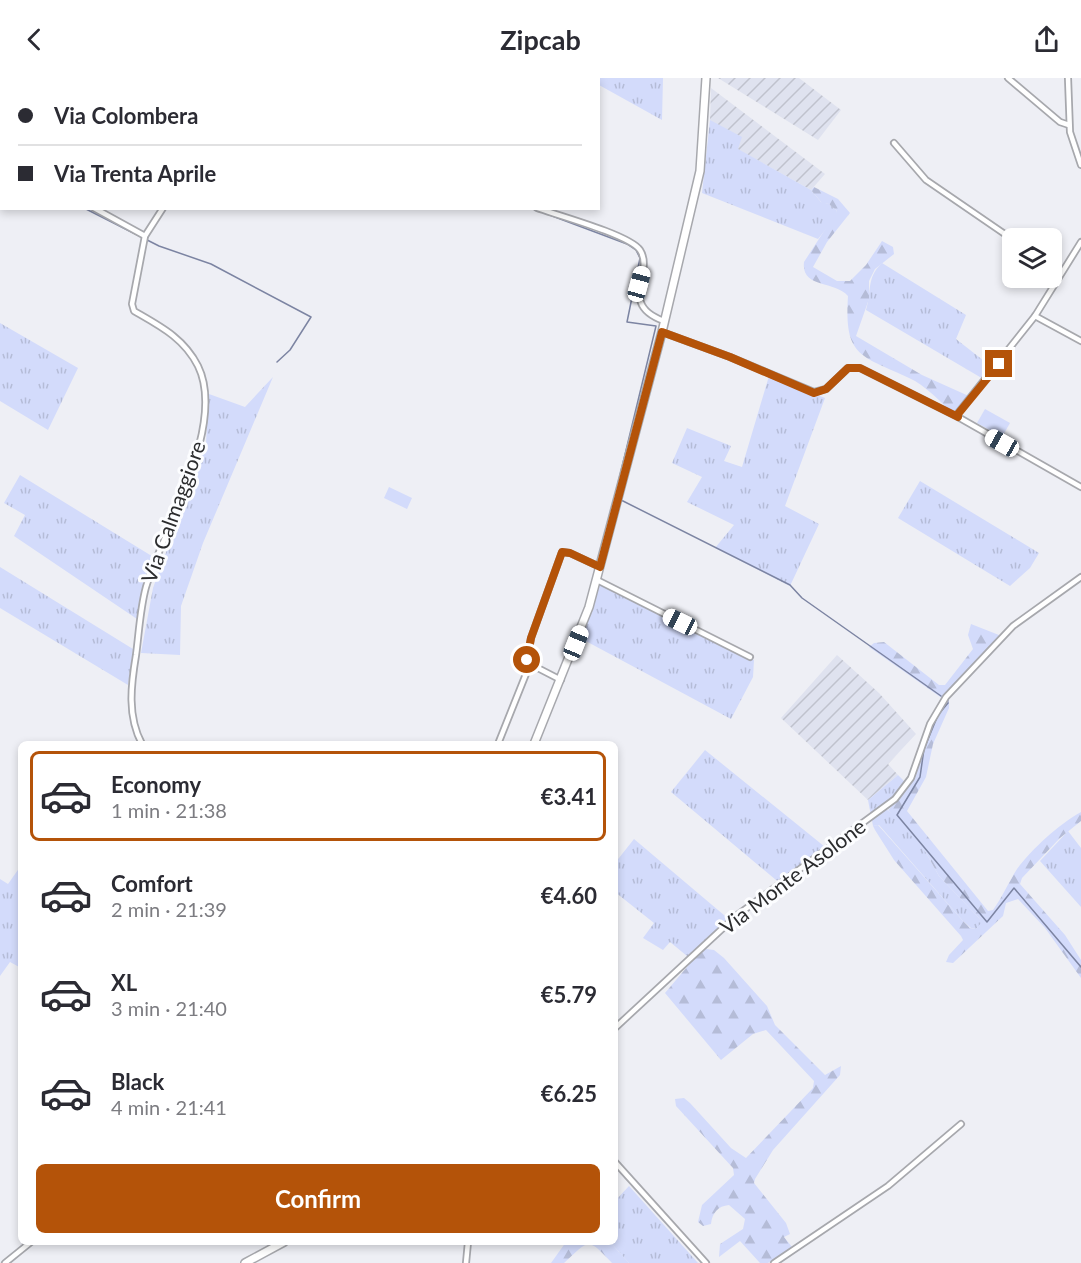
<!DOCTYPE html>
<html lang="en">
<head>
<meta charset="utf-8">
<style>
  :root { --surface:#fff; --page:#f2f2f3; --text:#2b2b33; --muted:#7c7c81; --line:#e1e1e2; --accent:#b45309 }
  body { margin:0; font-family:Lato,sans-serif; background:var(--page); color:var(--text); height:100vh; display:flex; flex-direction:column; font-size:22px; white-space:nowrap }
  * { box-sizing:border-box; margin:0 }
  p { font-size:20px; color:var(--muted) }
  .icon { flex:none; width:33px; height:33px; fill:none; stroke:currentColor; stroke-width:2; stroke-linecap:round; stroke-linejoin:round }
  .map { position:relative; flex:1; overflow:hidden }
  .drawer { position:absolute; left:18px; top:663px; width:600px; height:504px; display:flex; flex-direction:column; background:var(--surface); border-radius:9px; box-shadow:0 3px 9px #0003 }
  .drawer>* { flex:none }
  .hud { position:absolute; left:0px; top:0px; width:600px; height:132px; box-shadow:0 3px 9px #0003; display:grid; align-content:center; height:132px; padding:0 18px; background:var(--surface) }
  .fabs { position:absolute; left:1002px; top:150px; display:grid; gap:12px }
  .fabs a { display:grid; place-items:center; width:60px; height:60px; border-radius:9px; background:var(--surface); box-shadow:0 3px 9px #0003; font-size:30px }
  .end { position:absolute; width:27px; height:27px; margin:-14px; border:8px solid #b45309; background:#fff; box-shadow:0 0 0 3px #fff }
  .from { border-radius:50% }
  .car { position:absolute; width:18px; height:36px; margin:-18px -9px; border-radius:8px; box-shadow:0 0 4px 2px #0007; background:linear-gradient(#fff 24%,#345 0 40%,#fff 0 76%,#345 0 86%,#fff 0) }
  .hud b { display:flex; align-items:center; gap:21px; height:57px; font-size:22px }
  .hud b+b { border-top:2px solid var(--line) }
  .hud i { width:15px; height:15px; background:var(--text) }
  ul { padding:10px 0 0; list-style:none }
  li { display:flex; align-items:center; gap:18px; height:90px; margin:0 12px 9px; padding:0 6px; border:3px solid transparent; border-radius:9px }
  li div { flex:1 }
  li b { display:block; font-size:22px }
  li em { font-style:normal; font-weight:700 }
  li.current { border-color:var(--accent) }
  li>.icon { width:54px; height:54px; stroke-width:1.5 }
  .primary-button { display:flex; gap:12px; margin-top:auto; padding:12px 18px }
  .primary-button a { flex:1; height:69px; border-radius:9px; background:var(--accent); color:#fff; font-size:24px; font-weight:700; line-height:69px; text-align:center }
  header { display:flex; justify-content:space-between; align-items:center; height:78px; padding:0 18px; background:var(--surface); font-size:27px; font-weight:700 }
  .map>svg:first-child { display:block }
  .industrial { fill:url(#industrial-furrows) }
  .grass { fill:url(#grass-tufts) }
  .forest { fill:url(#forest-firs) }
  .garden { fill:#d3dbfb }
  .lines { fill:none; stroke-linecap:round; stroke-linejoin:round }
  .stream { stroke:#7c84a2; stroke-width:1.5 }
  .street-casing { stroke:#a7a8ad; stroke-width:8 }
  .secondary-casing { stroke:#a7a8ad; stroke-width:10 }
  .street { stroke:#fff; stroke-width:4.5 }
  .secondary { stroke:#fff; stroke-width:7 }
  .route { stroke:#b45309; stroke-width:8 }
  .labels { text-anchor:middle; stroke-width:6; stroke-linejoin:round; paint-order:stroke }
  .street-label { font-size:21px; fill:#2b2c2e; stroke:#fcfdff }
</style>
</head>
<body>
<header><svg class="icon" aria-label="back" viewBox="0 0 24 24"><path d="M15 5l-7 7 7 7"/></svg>Zipcab<svg class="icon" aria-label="share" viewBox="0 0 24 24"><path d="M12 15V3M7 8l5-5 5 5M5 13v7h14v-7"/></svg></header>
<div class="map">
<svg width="1081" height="1185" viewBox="0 0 1081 1185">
  <defs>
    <pattern id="industrial-furrows" width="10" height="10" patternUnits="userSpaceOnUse" patternTransform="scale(1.5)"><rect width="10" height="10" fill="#dfe2ef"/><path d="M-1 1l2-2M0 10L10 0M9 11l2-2" fill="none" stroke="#c0c2cd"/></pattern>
    <pattern id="grass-tufts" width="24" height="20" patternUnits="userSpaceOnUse" patternTransform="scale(1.5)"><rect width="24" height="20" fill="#d3dbfb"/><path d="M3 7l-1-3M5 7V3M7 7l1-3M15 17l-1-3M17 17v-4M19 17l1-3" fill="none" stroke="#b5bcd7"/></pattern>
    <pattern id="forest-firs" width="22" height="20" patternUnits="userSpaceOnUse" patternTransform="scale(1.5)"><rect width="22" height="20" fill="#d3dbfb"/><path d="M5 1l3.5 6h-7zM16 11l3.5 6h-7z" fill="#b5bcd7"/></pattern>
  </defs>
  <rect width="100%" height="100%" fill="#eeeff5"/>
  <!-- industrial -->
  <g class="industrial">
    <polygon points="718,0 799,0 841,32 818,62"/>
    <polygon points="711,10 825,96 811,112 737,71 710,42"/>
    <polygon points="837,577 879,615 916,656 888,686 898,697 868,722 781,640"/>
  </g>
  <!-- grass -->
  <g class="grass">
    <polygon points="584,0 663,0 662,42 599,7 598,2"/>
    <polygon points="710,42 742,59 738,71 811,112 821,124 829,126 837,133 834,141 818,161 702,115"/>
    <path d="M882,185L966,237L956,261L993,290L985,302L866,232C872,213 866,200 882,185Z"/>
    <polygon points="0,245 78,290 48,352 0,323"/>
    <polygon points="769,298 825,320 785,428 819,446 790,508 715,470 734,447 687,424 702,399 672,385 687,350 731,368 724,383 742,389"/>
    <polygon points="273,299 203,465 181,528 180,577 141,575 153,510 206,365 209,316 245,329"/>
    <polygon points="20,397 155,480 145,507 137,541 14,458 25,437 4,425"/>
    <polygon points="920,403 1039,475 1030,490 1010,508 898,440"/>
    <polygon points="0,489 133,571 128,607 0,530"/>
    <polygon points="599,507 630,519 754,582 753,599 731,641 582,561"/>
    <polygon points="705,672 830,773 782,807 671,714"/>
    <polygon points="898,697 906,705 883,729 897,739 925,773 939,798 979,840 982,845 976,851 971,850 963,843 879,747 873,748 868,722"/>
    <polygon points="1068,753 1081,770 1081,829 1040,783"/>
    <polygon points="634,761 731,843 693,883 670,864 663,872 643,860 654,845 615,814 615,785"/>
    <polygon points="20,789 21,890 10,884 0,898 0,801 8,806"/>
    <polygon points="629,1108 698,1185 629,1185 610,1164 615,1164 615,1123"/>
  </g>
  <!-- forest -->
  <g class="forest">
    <path d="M814,109L838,121L850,135L827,164L813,189L837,203H850L866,187L882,163L893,169L894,176L875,191L869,203V221L856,258L922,297L971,319L955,338C942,325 925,307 909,300C860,277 844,279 848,218C834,202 801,211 804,184L837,133L829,126L822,125L811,112Z"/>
    <path d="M971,546L1004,559L1002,565L949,620V630L933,666L926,699L907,733L988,833L993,832C1002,820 1008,805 1017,791C1033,770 1058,747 1081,734V743L1060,760L1022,800L1020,806L1065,857L1081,882V900L1045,850L1018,821L1006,825L1003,838L953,885L946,884L949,877L963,862L961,858L894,782L875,752L873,748L878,747L963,843L970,850L976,851L981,845L979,840L939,798L925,773L888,732C926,698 920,661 946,623L869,569L874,565L884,564L939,607H945L973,571L968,557Z"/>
    <path d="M706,871L714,872L724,880L767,928L775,947L825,997L841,988L840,997L773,1072L755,1101L754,1105L786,1145L790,1156L784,1159L792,1169L768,1185H760L740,1163L719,1179L720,1166L743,1151L745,1141L729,1127C718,1128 712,1135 711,1146L703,1148L698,1144L702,1127L734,1097L733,1090L676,1028L675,1021L684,1020L690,1025L731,1070L746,1080L813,1010L814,1003L766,952L753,956L721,982L665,915L698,876Z"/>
    <path d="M566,1164H610L629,1185H612C587,1159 590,1161 564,1185H551Z"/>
  </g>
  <!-- garden -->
  <g class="garden">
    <polygon points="985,331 1010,345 1002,359 977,345"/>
    <polygon points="389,409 412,420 407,431 384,420"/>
  </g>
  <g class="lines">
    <!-- stream -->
    <g class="stream">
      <polyline points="255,0 258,2"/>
      <polyline points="0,86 2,86"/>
      <polyline points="84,130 159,168 211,186 311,239 290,272 277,284"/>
      <polyline points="531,130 627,166 636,172 640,180 627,244 656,248 615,418"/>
      <polyline points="621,422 790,507 802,520 941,618"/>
      <polyline points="948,625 938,637 924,671 920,699 897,737 987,844 1014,810 1081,889"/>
    </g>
    <!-- street casing -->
    <g class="street-casing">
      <g id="street">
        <polyline points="260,0 263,2"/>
        <polyline points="1008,0 1060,44 1069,47"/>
        <polyline points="1068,0 1070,54 1081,87"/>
        <polyline points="235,2 235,0"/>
        <polyline points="499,2 501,0"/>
        <polyline points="894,65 926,102 1012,161"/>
        <polyline points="0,80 2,81"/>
        <polyline points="94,130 145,158"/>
        <path d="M537,130C557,137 630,157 640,172C655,195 617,226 664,243"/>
        <polyline points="1081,164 1035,238 958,335 958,339 1081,409"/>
        <polyline points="1052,188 1061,193"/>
        <polyline points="1035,238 1081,263"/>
        <polyline points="662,254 730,279 814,314 826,311 848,290 860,290 958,339"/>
        <polyline points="597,502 750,579"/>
        <polyline points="561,602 530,586 527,582 531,560 562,474 570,475 600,489"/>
        <path d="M142,666C127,638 131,607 136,577C139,555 140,531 146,509C163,452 227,347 198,288C184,260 160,248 134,233L132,226L145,158L163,130"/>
        <polyline points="498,666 530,586"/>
        <polyline points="615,950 736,838 895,721 911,700 930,646 946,619 1013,548 1081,499"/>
        <polyline points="615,1084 706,1185"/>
        <polyline points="5,1185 31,1164"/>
        <polyline points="466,1185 468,1164"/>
        <polyline points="774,1185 888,1108 961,1046"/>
      </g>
    </g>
    <!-- secondary casing -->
    <g class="secondary-casing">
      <g id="secondary">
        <polyline points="534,666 589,529 662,254 700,93 706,0"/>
        <polyline points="245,1185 284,1164"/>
      </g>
    </g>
    <!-- street -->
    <use href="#street" class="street"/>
    <!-- secondary -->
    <use href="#secondary" class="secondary"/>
  </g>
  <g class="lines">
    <!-- route -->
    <polyline class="route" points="527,582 531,560 562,474 570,475 600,489 662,254 730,279 814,315 826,311 848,290 860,290 958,339 958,336 999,286"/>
  </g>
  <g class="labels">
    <!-- street labels -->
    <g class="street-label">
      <text transform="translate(174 434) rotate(-70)" y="7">Via Calmaggiore</text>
      <text transform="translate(793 799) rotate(-37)" y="7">Via Monte Asolone</text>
    </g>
  </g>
</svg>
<div class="fabs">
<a><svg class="icon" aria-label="layers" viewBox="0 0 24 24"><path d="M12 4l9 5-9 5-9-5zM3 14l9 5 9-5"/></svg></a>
</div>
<i class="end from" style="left:527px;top:582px"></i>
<i class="end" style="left:999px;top:286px"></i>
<i class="car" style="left:639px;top:206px;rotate:15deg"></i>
<i class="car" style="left:1002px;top:365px;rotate:299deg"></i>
<i class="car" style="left:680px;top:544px;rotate:296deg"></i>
<i class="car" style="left:576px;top:565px;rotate:22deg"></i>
<div class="hud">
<b><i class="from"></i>Via Colombera</b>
<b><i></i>Via Trenta Aprile</b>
</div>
<section class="drawer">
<ul>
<li class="current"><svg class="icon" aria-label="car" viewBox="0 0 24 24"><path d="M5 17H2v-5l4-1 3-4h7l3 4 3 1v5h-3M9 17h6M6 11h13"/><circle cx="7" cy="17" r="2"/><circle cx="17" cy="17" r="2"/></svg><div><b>Economy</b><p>1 min · 21:38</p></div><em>€3.41</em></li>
<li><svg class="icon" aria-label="car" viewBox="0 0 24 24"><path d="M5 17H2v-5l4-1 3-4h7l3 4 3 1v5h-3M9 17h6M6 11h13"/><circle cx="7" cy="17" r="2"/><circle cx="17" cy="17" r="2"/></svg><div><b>Comfort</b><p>2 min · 21:39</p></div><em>€4.60</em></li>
<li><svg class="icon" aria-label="car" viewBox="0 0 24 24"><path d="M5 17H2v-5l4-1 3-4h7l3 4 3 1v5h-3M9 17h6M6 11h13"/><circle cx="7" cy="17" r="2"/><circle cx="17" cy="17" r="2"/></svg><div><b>XL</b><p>3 min · 21:40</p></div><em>€5.79</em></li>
<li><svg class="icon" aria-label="car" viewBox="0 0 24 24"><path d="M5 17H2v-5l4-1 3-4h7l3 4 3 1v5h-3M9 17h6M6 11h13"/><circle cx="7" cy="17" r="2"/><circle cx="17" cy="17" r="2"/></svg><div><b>Black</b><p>4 min · 21:41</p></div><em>€6.25</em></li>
</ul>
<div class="primary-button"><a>Confirm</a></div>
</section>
</div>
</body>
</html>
